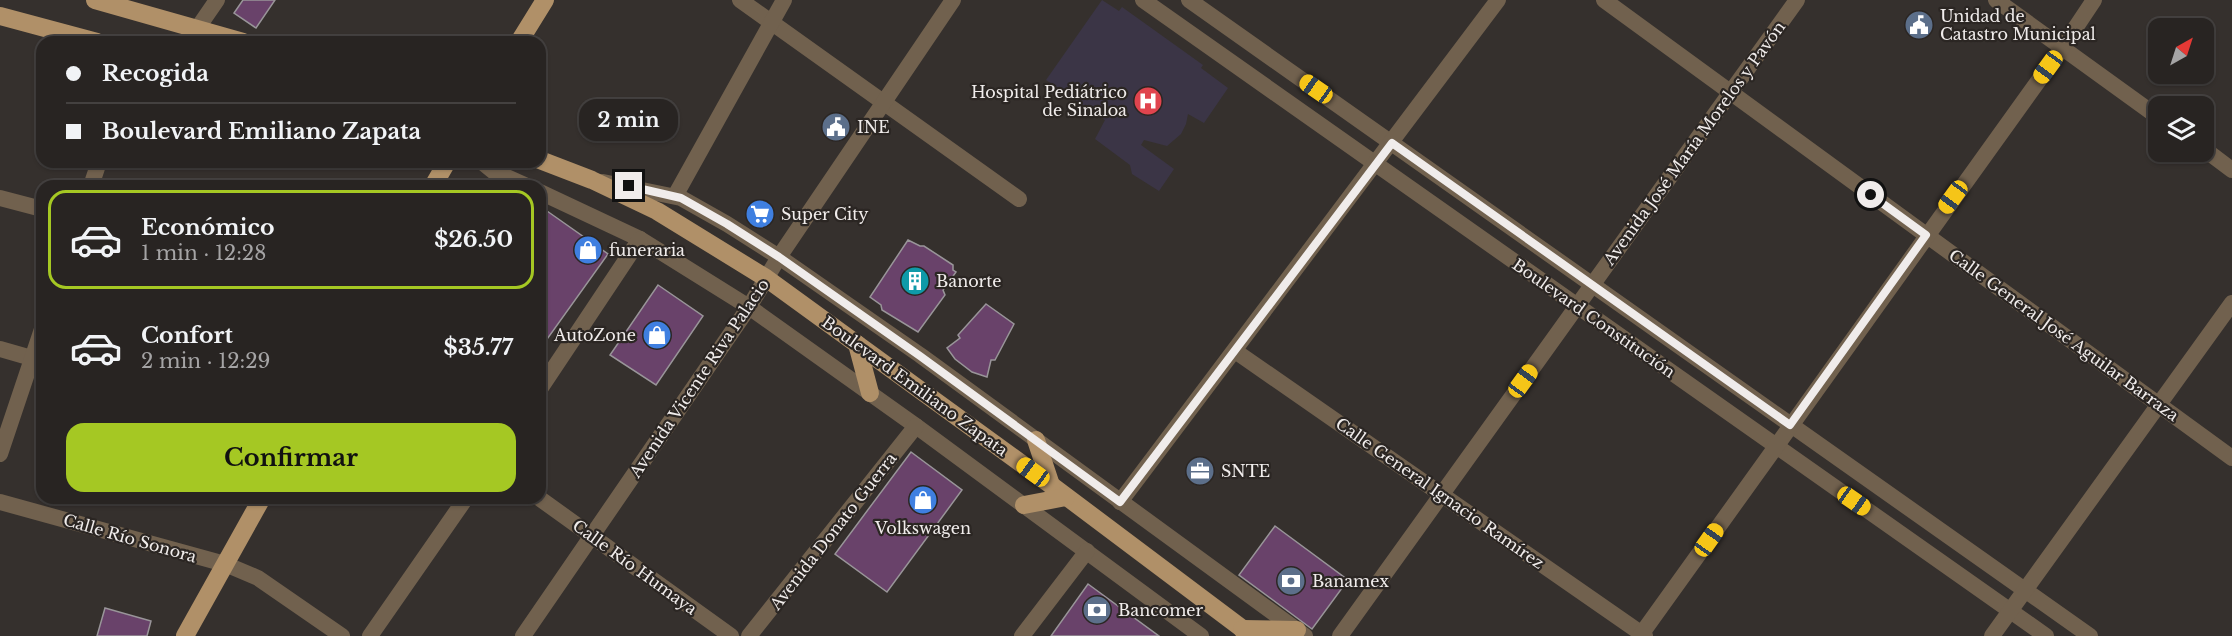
<!DOCTYPE html>
<html lang="es">
<head>
<meta charset="utf-8">
<style>
  :root { --surface:#282422; --page:#34302f; --text:#f1f3f6; --muted:#a5a4a5; --line:#444140; --accent:#a5c823 }
  body { margin:0; font-family:"Libre Baskerville",serif; background:var(--page); color:var(--text); height:100vh; display:flex; flex-direction:column; font-size:22px; white-space:nowrap }
  * { box-sizing:border-box; margin:0 }
  p { font-size:20px; color:var(--muted) }
  .icon { flex:none; width:33px; height:33px; fill:none; stroke:currentColor; stroke-width:2; stroke-linecap:round; stroke-linejoin:round }
  .map { position:relative; flex:1; overflow:hidden }
  .panel { position:absolute; left:36px; top:180px; width:510px; height:324px; display:flex; flex-direction:column; background:var(--surface); border-radius:18px; box-shadow:0 2px 4px #0004,0 0 0 2px var(--line) }
  .panel>* { flex:none }
  .hud { position:absolute; left:36px; top:36px; width:510px; height:132px; border-radius:18px; box-shadow:0 2px 4px #0004,0 0 0 2px var(--line); display:grid; align-content:center; height:132px; padding:0 30px; background:var(--surface) }
  .needle { width:39px; rotate:39deg }
  .tools { position:absolute; left:2148px; top:18px; display:grid; gap:12px }
  .tools a { display:grid; place-items:center; width:66px; height:66px; border-radius:12px; background:var(--surface); box-shadow:0 2px 4px #0004,0 0 0 2px var(--line); font-size:30px }
  .end { position:absolute; width:27px; height:27px; margin:-14px; border:8px solid #f0eceb; background:#111; box-shadow:0 0 0 3px #111 }
  .from { border-radius:50% }
  .bubble { position:absolute; height:42px; border-radius:18px; background:var(--surface); box-shadow:0 2px 4px #0004,0 0 0 2px var(--line); font-size:20px; font-weight:700; line-height:42px; text-align:center }
  .car { position:absolute; width:18px; height:36px; margin:-18px -9px; border-radius:8px; box-shadow:0 0 4px 2px #0007; background:linear-gradient(#f5c518 24%,#345 0 40%,#f5c518 0 76%,#345 0 86%,#f5c518 0) }
  .hud b { display:flex; align-items:center; gap:21px; height:57px; font-size:22px }
  .hud b+b { border-top:2px solid var(--line) }
  .hud i { width:15px; height:15px; background:var(--text) }
  ul { padding:10px 0 0; list-style:none }
  li { display:flex; align-items:center; gap:18px; height:99px; margin:0 12px 9px; padding:0 18px; border:3px solid transparent; border-radius:18px }
  li div { flex:1 }
  li b { display:block; font-size:22px }
  li em { font-style:normal; font-weight:700 }
  li.selected { border-color:var(--accent) }
  li>.icon { width:54px; height:54px; stroke-width:1.5 }
  .primary-button { display:flex; gap:12px; margin-top:auto; padding:12px 30px }
  .primary-button a { flex:1; height:69px; border-radius:18px; background:var(--accent); color:#111; font-size:24px; font-weight:700; line-height:69px; text-align:center }
  .map>svg:first-child { display:block }
  .medical { fill:#3b3546 }
  .building { fill:#69426a; stroke:#999599; stroke-width:1.5 }
  .lines { fill:none; stroke-linecap:round; stroke-linejoin:round }
  .minor { stroke:#71614e; stroke-width:16 }
  .major { stroke:#b09068; stroke-width:18 }
  .route { stroke:#f0eceb; stroke-width:8 }
  .labels { text-anchor:middle; stroke-width:4.5; stroke-linejoin:round; paint-order:stroke }
  .poi-label { font-size:16px; fill:#f0eceb; stroke:#2b2623; text-anchor:start }
  .street-label { font-size:16px; fill:#f0eceb; stroke:#2b2623 }
</style>
</head>
<body>
<div class="map">
<svg width="2232" height="636" viewBox="0 0 2232 636">
  <rect width="100%" height="100%" fill="#35302d"/>
  <!-- medical -->
  <polygon class="medical" points="1102,0 1119,11 1122,7 1203,65 1201,68 1228,88 1204,123 1188,114 1186,124 1181,134 1167,146 1144,140 1141,145 1174,169 1159,191 1132,174 1130,165 1095,139 1105,120 1046,80"/>
  <!-- building -->
  <g class="building">
    <polygon points="243,0 275,0 256,28 234,13"/>
    <polygon points="547,211 608,254 540,349 540,220"/>
    <polygon points="908,240 920,246 924,246 953,265 953,270 956,272 943,290 945,295 918,332 882,310 881,305 870,297"/>
    <polygon points="658,285 703,316 656,385 610,355"/>
    <polygon points="986,304 1014,324 995,360 991,360 987,377 972,372 955,359 947,348 960,338 958,335"/>
    <polygon points="911,452 962,490 887,592 835,554"/>
    <polygon points="1275,526 1348,580 1312,629 1239,575"/>
    <polygon points="1088,584 1159,636 1051,636"/>
    <polygon points="105,608 151,621 147,636 97,636"/>
  </g>
  <g class="lines">
    <!-- minor -->
    <g class="minor">
      <polyline points="740,0 1019,199"/>
      <polyline points="1143,0 2046,636"/>
      <polyline points="1189,0 2090,636"/>
      <polyline points="1604,0 2232,458"/>
      <polyline points="1996,0 2158,117"/>
      <polyline points="197,29 217,0"/>
      <polyline points="2204,149 2232,170"/>
      <polyline points="482,162 493,171 527,186"/>
      <polyline points="603,182 681,198 727,224 779,257 920,355 1305,636"/>
      <polyline points="91,186 99,162"/>
      <polyline points="540,192 640,239 749,307 916,426 1201,636"/>
      <polyline points="675,196 784,0"/>
      <polyline points="0,198 42,209"/>
      <polyline points="0,349 42,361"/>
      <polyline points="1235,351 1645,636"/>
      <polyline points="540,389 640,239"/>
      <polyline points="0,454 42,329"/>
      <polyline points="539,498 731,636"/>
      <polyline points="0,502 225,564 258,578 342,636"/>
      <polyline points="1120,502 1498,0"/>
      <polyline points="370,636 466,498"/>
      <polyline points="523,636 749,307 779,257 953,0"/>
      <polyline points="749,636 916,426"/>
      <polyline points="1022,636 1087,551"/>
      <polyline points="1340,636 1797,0"/>
      <polyline points="1640,636 2062,48 2094,0"/>
      <polyline points="1992,636 2232,303"/>
    </g>
    <!-- major -->
    <g class="major">
      <polyline points="95,0 243,42"/>
      <polyline points="0,16 97,42"/>
      <polyline points="519,42 545,0"/>
      <polyline points="540,160 592,180 657,211 766,278 1051,485 1252,636"/>
      <polyline points="433,186 447,162"/>
      <polyline points="857,344 870,393"/>
      <polyline points="1036,440 1051,485"/>
      <polyline points="1024,505 1066,497"/>
      <polyline points="1242,629 1297,630"/>
      <polyline points="185,636 262,498"/>
    </g>
  </g>
  <g class="lines">
    <!-- route -->
    <polyline class="route" points="629,186 681,198 727,224 779,257 920,356 1120,502 1392,143 1790,425 1926,235 1871,195"/>
  </g>
  <!-- icons -->
  <defs>
    <g id="civic-disc" transform="scale(1.5)"><circle r="9.5" fill="#5c6f8a" stroke="#2b2623"/><path d="M-.6-6.5H3V-4.5H.6V-3L4-1V1h2V6H-6V1h2V-1L-.6-3ZM-1.2 2.5V6h2.4V2.5Z" fill="#fff"/></g>
    <g id="hospital-disc" transform="scale(1.5)"><circle r="9.5" fill="#e0444e" stroke="#2b2623"/><path d="M-5-5h3v3.5h4V-5h3V5h-3V1.5h-4V5h-3Z" fill="#fff"/></g>
    <g id="supermarket-disc" transform="scale(1.5)"><circle r="9.5" fill="#3f7fe0" stroke="#2b2623"/><path d="M-6-5.5h2.5l.6 2H6L4.5 2H-2.5L-4.4-4H-6ZM-1.5 3.2a1.3 1.3 0 1 0 .1 0ZM3 3.2a1.3 1.3 0 1 0 .1 0Z" fill="#fff"/></g>
    <g id="shop-disc" transform="scale(1.5)"><circle r="9.5" fill="#3f7fe0" stroke="#2b2623"/><path d="M-5-2.5h2.3a2.7 3.5 0 0 1 5.4 0H5L5.5 6h-11ZM-1.5-2.5h3a1.5 2.3 0 0 0-3 0Z" fill="#fff"/></g>
    <g id="building-disc" transform="scale(1.5)"><circle r="9.5" fill="#0f9aa8" stroke="#2b2623"/><path d="M-4-6H4V6H1V3H-1V6H-4ZM-2.5-4.3h1.7v1.8h-1.7ZM.8-4.3h1.7v1.8H.8ZM-2.5-1h1.7V.8h-1.7ZM.8-1h1.7V.8H.8Z" fill="#fff"/></g>
    <g id="office-disc" transform="scale(1.5)"><circle r="9.5" fill="#5c6f8a" stroke="#2b2623"/><path d="M-6-3h4V-5.5h4V-3h4V5H-6ZM-1-4.5V-3h2v-1.5ZM-6 0V1H6V0Z" fill="#fff"/></g>
    <g id="bank-disc" transform="scale(1.5)"><circle r="9.5" fill="#5c6f8a" stroke="#2b2623"/><path d="M-6-4H6V4H-6ZM0-2.3a2.3 2.3 0 1 0 0 4.6a2.3 2.3 0 1 0 0-4.6Z" fill="#fff"/></g>
  </defs>
  <g fill-rule="evenodd">
    <use href="#civic-disc" x="1919" y="25"/>
    <use href="#hospital-disc" x="1148" y="101"/>
    <use href="#civic-disc" x="836" y="127"/>
    <use href="#supermarket-disc" x="760" y="214"/>
    <use href="#shop-disc" x="588" y="250"/>
    <use href="#building-disc" x="915" y="281"/>
    <use href="#shop-disc" x="657" y="335"/>
    <use href="#office-disc" x="1200" y="471"/>
    <use href="#shop-disc" x="923" y="500"/>
    <use href="#bank-disc" x="1291" y="581"/>
    <use href="#bank-disc" x="1097" y="610"/>
  </g>
  <g class="labels">
    <!-- poi labels -->
    <g class="poi-label">
      <text x="1940" y="22">Unidad de<tspan x="1940" dy="18">Catastro Municipal</tspan></text>
      <text x="1127" y="98" text-anchor="end">Hospital Pediátrico<tspan x="1127" dy="18">de Sinaloa</tspan></text>
      <text x="857" y="133">INE</text>
      <text x="781" y="220">Super City</text>
      <text x="609" y="256">funeraria</text>
      <text x="936" y="287">Banorte</text>
      <text x="636" y="341" text-anchor="end">AutoZone</text>
      <text x="1221" y="477">SNTE</text>
      <text x="923" y="534" text-anchor="middle">Volkswagen</text>
      <text x="1312" y="587">Banamex</text>
      <text x="1118" y="616">Bancomer</text>
    </g>
    <!-- street labels -->
    <g class="street-label">
      <text transform="translate(1694 143) rotate(-54)" y="6">Avenida José María Morelos y Pavón</text>
      <text transform="translate(1594 318) rotate(35)" y="6">Boulevard Constitución</text>
      <text transform="translate(2064 335) rotate(36)" y="6">Calle General José Aguilar Barraza</text>
      <text transform="translate(699 378) rotate(-56)" y="6">Avenida Vicente Riva Palacio</text>
      <text transform="translate(915 386) rotate(36)" y="6">Boulevard Emiliano Zapata</text>
      <text transform="translate(1440 493) rotate(35)" y="6">Calle General Ignacio Ramírez</text>
      <text transform="translate(833 531) rotate(-52)" y="6">Avenida Donato Guerra</text>
      <text transform="translate(130 538) rotate(16)" y="6">Calle Río Sonora</text>
      <text transform="translate(635 567) rotate(36)" y="6">Calle Río Humaya</text>
    </g>
  </g>
</svg>
<div class="tools">
<a><svg class="needle" viewBox="-14 -14 28 28"><path d="M0-13l5 13h-10z" fill="#e53935"/><path d="M0 13l5-13h-10z" fill="#a5a4a5"/></svg></a>
<a><svg class="icon" aria-label="layers" viewBox="0 0 24 24"><path d="M12 4l9 5-9 5-9-5zM3 14l9 5 9-5"/></svg></a>
</div>
<i class="end from" style="left:1871px;top:195px"></i>
<i class="end" style="left:629px;top:186px"></i>
<div class="bubble" style="left:579px;top:99px;width:99px">2 min</div>
<i class="car" style="left:2048px;top:67px;rotate:216deg"></i>
<i class="car" style="left:1316px;top:89px;rotate:305deg"></i>
<i class="car" style="left:1953px;top:197px;rotate:216deg"></i>
<i class="car" style="left:1523px;top:381px;rotate:36deg"></i>
<i class="car" style="left:1033px;top:472px;rotate:306deg"></i>
<i class="car" style="left:1854px;top:501px;rotate:125deg"></i>
<i class="car" style="left:1709px;top:540px;rotate:35deg"></i>
<div class="hud">
<b><i class="from"></i>Recogida</b>
<b><i></i>Boulevard Emiliano Zapata</b>
</div>
<section class="panel">
<ul>
<li class="selected"><svg class="icon" aria-label="car" viewBox="0 0 24 24"><path d="M5 17H2v-5l4-1 3-4h7l3 4 3 1v5h-3M9 17h6M6 11h13"/><circle cx="7" cy="17" r="2"/><circle cx="17" cy="17" r="2"/></svg><div><b>Económico</b><p>1 min · 12:28</p></div><em>$26.50</em></li>
<li><svg class="icon" aria-label="car" viewBox="0 0 24 24"><path d="M5 17H2v-5l4-1 3-4h7l3 4 3 1v5h-3M9 17h6M6 11h13"/><circle cx="7" cy="17" r="2"/><circle cx="17" cy="17" r="2"/></svg><div><b>Confort</b><p>2 min · 12:29</p></div><em>$35.77</em></li>
</ul>
<div class="primary-button"><a>Confirmar</a></div>
</section>
</div>
</body>
</html>
